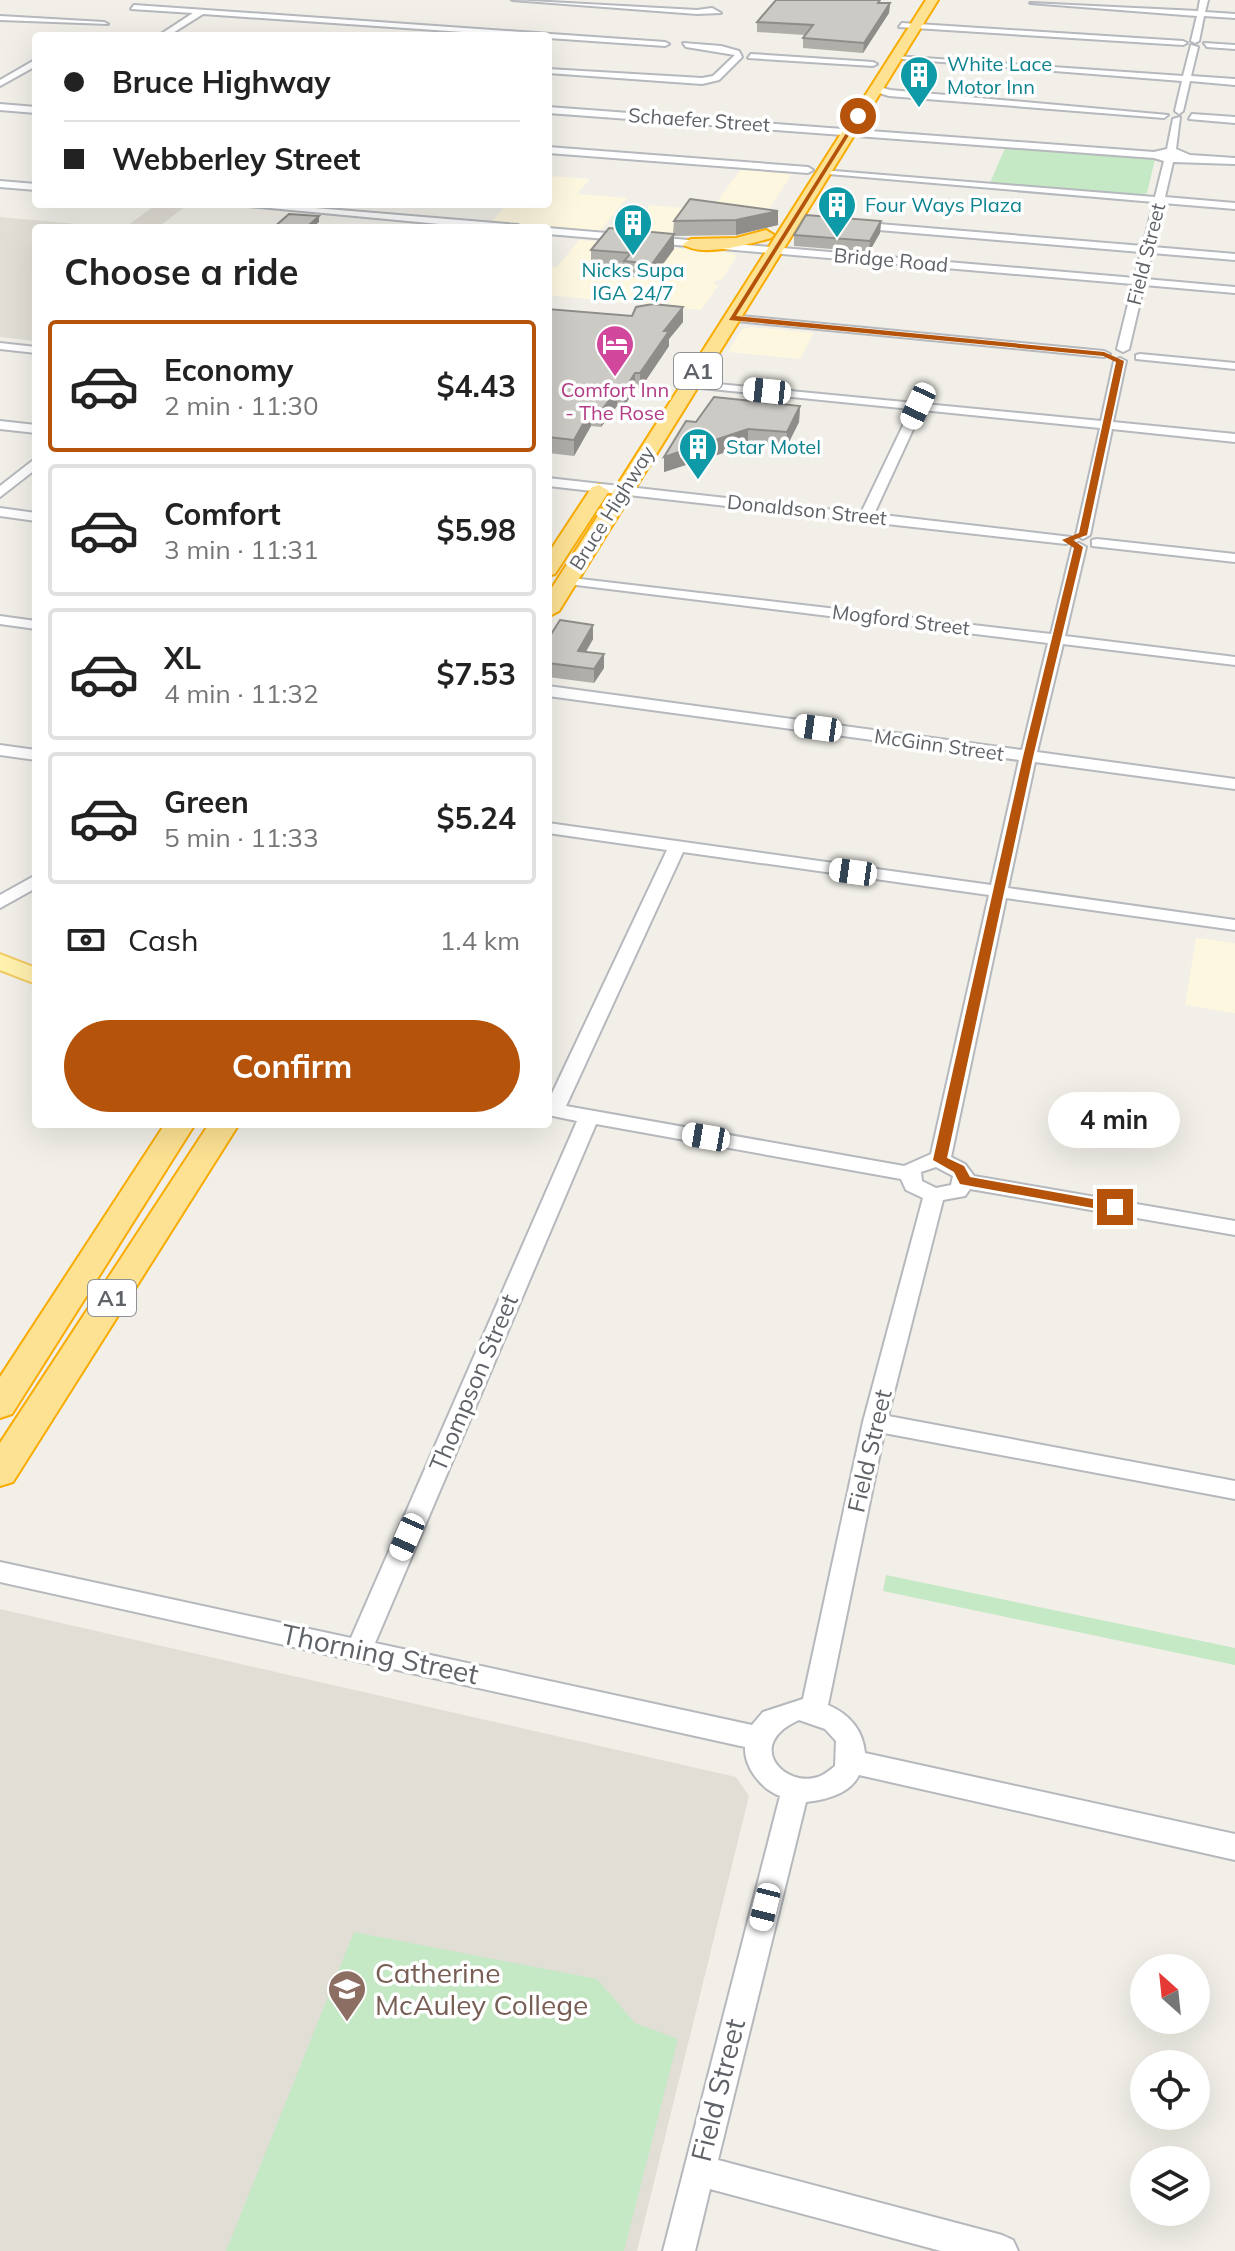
<!DOCTYPE html>
<html lang="en">
<head>
<meta charset="utf-8">
<style>
  :root { --surface:#fff; --page:#f2f2f2; --text:#222; --muted:#767676; --line:#e0e0e0; --accent:#b45309 }
  body { margin:0; font-family:Mulish,sans-serif; background:var(--page); color:var(--text); height:100vh; display:flex; flex-direction:column; font-size:30px; white-space:nowrap }
  * { box-sizing:border-box; margin:0 }
  p { font-size:26px; color:var(--muted) }
  .icon { flex:none; width:44px; height:44px; fill:none; stroke:currentColor; stroke-width:2; stroke-linecap:round; stroke-linejoin:round }
  .map { position:relative; flex:1; overflow:hidden }
  .side { position:absolute; left:32px; top:224px; width:520px; height:904px; display:flex; flex-direction:column; background:var(--surface); border-radius:8px; box-shadow:0 8px 32px #0002 }
  .side>* { flex:none }
  .hud { position:absolute; left:32px; top:32px; width:520px; height:176px; border-radius:8px; box-shadow:0 8px 32px #0002; display:grid; align-content:center; height:176px; padding:0 32px; background:var(--surface) }
  .needle { width:52px; rotate:333deg }
  .buttons { position:absolute; left:1130px; top:1954px; display:grid; gap:16px }
  .buttons a { display:grid; place-items:center; width:80px; height:80px; border-radius:50%; background:var(--surface); box-shadow:0 8px 32px #0002; font-size:40px }
  .end { position:absolute; width:36px; height:36px; margin:-18px; border:10px solid #b45309; background:#fff; box-shadow:0 0 0 4px #fff }
  .from { border-radius:50% }
  .bubble { position:absolute; height:56px; border-radius:28px; background:var(--surface); box-shadow:0 8px 32px #0002; font-size:26px; font-weight:700; line-height:56px; text-align:center }
  .car { position:absolute; width:24px; height:48px; margin:-24px -12px; border-radius:10px; box-shadow:0 0 6px 2px #0007; background:linear-gradient(#fff 24%,#345 0 40%,#fff 0 76%,#345 0 86%,#fff 0) }
  .hud b { display:flex; align-items:center; gap:28px; height:76px; font-size:30px }
  .hud b+b { border-top:2px solid var(--line) }
  .hud i { width:20px; height:20px; background:var(--text) }
  ul { padding:0; list-style:none }
  li { display:flex; align-items:center; gap:24px; height:132px; margin:0 16px 12px; padding:0 16px; border:4px solid var(--line); border-radius:8px }
  li div { flex:1 }
  li b { display:block; font-size:30px }
  li em { font-style:normal; font-weight:700 }
  li.on { border-color:var(--accent) }
  li>.icon { width:72px; height:72px; stroke-width:1.5 }
  h2 { padding:0 32px; font-size:36px; line-height:96px }
  .pay { display:flex; align-items:center; gap:20px; height:88px; padding:0 32px; font-size:30px }
  .pay p { margin-inline-start:auto }
  .cta { display:flex; gap:16px; margin-top:auto; padding:16px 32px }
  .cta a { flex:1; height:92px; border-radius:48px; background:var(--accent); color:#fff; font-size:32px; font-weight:700; line-height:92px; text-align:center }
  .map>svg:first-child { display:block }
  .commercial { fill:#fef7e0 }
  .education { fill:#e1ded6 }
  .green { fill:#c5e8c5 }
  .lines { fill:none; stroke-linecap:round; stroke-linejoin:round }
  .minor-casing { stroke:#b5b8bc; stroke-width:4 }
  .major-casing { stroke:#f2c960; stroke-width:4 }
  .highway-casing { stroke:#f9ab00; stroke-width:4 }
  .minor { fill:#fff; fill-rule:evenodd }
  .major { fill:#fff2af; fill-rule:evenodd }
  .highway { fill:#fde293; fill-rule:evenodd }
  .wall { fill:#afaea9 }
  .shaded-wall { fill:#8f8d8a }
  .building { fill:#cccac5; stroke:#8f8d8a; stroke-width:2 }
  .route { fill:#b45309 }
  .labels { text-anchor:middle; stroke-width:7; stroke-linejoin:round; paint-order:stroke }
  .far-culture-label { font-size:20px; fill:#0d838f; stroke:#fff; text-anchor:start }
  .far-street-label { font-size:20px; fill:#5f6368; stroke:#fff }
  .far-hotel-label { font-size:20px; fill:#b23c85; stroke:#fff }
  .shield { fill:#fff; stroke:#8f9295; stroke-width:2 }
  .shield-label { font-size:22px; font-weight:bold; fill:#5f6368 }
  .street-label { font-size:24px; fill:#5f6368; stroke:#fff }
  .near-street-label { font-size:28px; fill:#5f6368; stroke:#fff }
  .near-education-label { font-size:28px; fill:#785e54; stroke:#fff; text-anchor:start }
</style>
</head>
<body>
<div class="map">
<svg width="1235" height="2251" viewBox="0 0 1235 2251">
  <rect width="100%" height="100%" fill="#f1efe8"/>
  <!-- commercial -->
  <g class="commercial">
    <polygon points="742,168 792,171 793,172 768,211 713,207"/>
    <polygon points="548,176 590,179 577,194 627,198 600,231 491,222 508,204 548,204"/>
    <polygon points="650,205 703,210 694,214 672,237 627,233"/>
    <polygon points="579,240 732,253 737,256 722,279 713,282 718,286 701,310 548,295 548,266 557,267"/>
    <polygon points="751,327 814,333 800,359 728,352 742,329"/>
    <polygon points="1196,938 1235,943 1235,1013 1185,1005"/>
  </g>
  <!-- education -->
  <g class="education">
    <polygon points="157,204 186,206 157,228 124,228"/>
    <polygon points="0,217 121,228 36,228 36,341 0,337"/>
    <polygon points="0,1609 736,1777 749,1796 637,2251 0,2251"/>
  </g>
  <!-- green -->
  <g class="green">
    <polygon points="1005,148 1155,159 1147,193 1140,195 990,183"/>
    <polygon points="886,1575 1235,1648 1235,1665 883,1591"/>
    <polygon points="354,1932 597,1979 635,2023 678,2039 624,2251 226,2251"/>
  </g>
  <g class="lines">
    <!-- minor casing -->
    <g class="minor-casing">
      <g id="minor">
        <polygon points="512,0 697,10 712,8 721,13 697,14"/>
        <polygon points="1200,0 1208,0 1205,12 1235,14 1235,18 1204,16 1199,41 1195,43 1191,41 1197,16 1030,3 1198,11"/>
        <polygon points="134,5 665,42 669,44 665,46 203,14 168,36 158,36 193,13 131,9"/>
        <polygon points="0,16 104,22 108,24 0,20"/>
        <polygon points="902,23 1183,41 1187,43 1183,45 899,27"/>
        <polygon points="683,43 721,46 739,51 742,57 719,80 702,84 548,73 548,69 702,78 713,76 735,55 686,47"/>
        <polygon points="1204,43 1235,45 1235,49 1207,47"/>
        <polygon points="1191,45 1198,47 1191,76 1235,79 1235,85 1190,81 1183,111 1179,114 1175,111 1182,81 891,58 895,56 1183,76"/>
        <polygon points="751,54 873,62 877,64 873,66 748,58"/>
        <polygon points="33,61 36,61 36,66 0,86 0,80"/>
        <polygon points="876,86 890,90 1168,115 1164,118 889,96 873,91"/>
        <polygon points="0,104 36,107 36,113 0,110"/>
        <polygon points="548,107 1154,152 1167,149 1173,119 1180,117 1176,149 1190,155 1235,158 1235,164 1173,162 1165,197 1235,203 1235,209 1163,203 1153,247 1235,254 1235,260 1152,253 1145,279 1235,287 1235,293 1144,285 1129,349 1123,352 1117,349 1133,284 548,234 548,228 1135,278 1141,252 855,228 850,225 855,222 1143,246 1154,202 817,173 822,170 1155,197 1164,161 1154,158 548,113"/>
        <polygon points="1192,114 1235,117 1235,123 1189,119"/>
        <polygon points="548,147 808,167 813,170 808,173 548,153"/>
        <polygon points="0,181 36,184 36,190 0,187"/>
        <polygon points="227,204 267,204 518,225 523,228 482,228"/>
        <polygon points="731,315 1104,351 1110,354 1104,357 727,320 725,318"/>
        <polygon points="0,343 36,347 36,353 0,349"/>
        <polygon points="1140,354 1235,363 1235,369 1136,359 1136,355"/>
        <polygon points="1120,358 1126,361 1113,422 1235,434 1235,442 1112,429 1090,535 1083,539 1076,535 1100,428 922,410 874,514 1071,537 1073,540 1066,544 548,486 548,478 861,513 911,409 691,387 687,385 687,381 1101,421 1114,361"/>
        <polygon points="0,421 36,425 36,433 0,429"/>
        <polygon points="36,458 36,469 0,497 0,486"/>
        <polygon points="0,508 36,513 36,521 0,516"/>
        <polygon points="1097,539 1235,554 1235,562 1092,546 1092,540"/>
        <path d="M1079,543L1086,547L1065,636L1235,657V665L1063,644L1037,752L1235,779V789L1035,762L1008,888L1235,920V930L1006,898L951,1157L965,1164L974,1176L1235,1221V1235L970,1189L965,1196L943,1200L888,1416L1235,1481V1499L884,1433L828,1705C849,1714 863,1730 865,1753L1235,1834V1860L859,1775C850,1794 825,1800 806,1802L718,2160L1002,2235L1013,2240L1018,2251H941L710,2189L695,2251H663L780,1796C761,1789 744,1767 745,1747L0,1582V1562L351,1638L577,1121L548,1115V1102L667,850L548,833V823L991,885L1019,760L548,696V686L1022,750L1048,643L568,584L561,580L563,577L1051,634L1072,547ZM683,852L989,895L931,1154L904,1166L566,1106ZM596,1124L901,1179L906,1190L923,1198L863,1422L803,1699L763,1712L752,1725L375,1643ZM936,1167L953,1176L951,1185L936,1188L922,1181L921,1172ZM799,1720L825,1729L836,1741L835,1766C830,1770 824,1775 818,1777C785,1788 743,1745 799,1720Z"/>
        <polygon points="0,616 36,621 36,629 0,624"/>
        <polygon points="0,745 36,750 36,760 0,755"/>
        <polygon points="36,875 36,888 0,908 0,895"/>
      </g>
    </g>
    <!-- major casing -->
    <g class="major-casing">
      <polygon id="major" points="0,954 36,968 36,984 0,970"/>
    </g>
    <!-- highway casing -->
    <g class="highway-casing">
      <g id="highway">
        <polygon points="926,0 938,0 559,611 548,617 548,594"/>
        <path d="M766,230L774,235L771,238C751,244 700,258 683,244L691,239L736,238Z"/>
        <polygon points="599,485 609,491 555,574 548,576 548,554 592,487"/>
        <polygon points="165,1124 195,1124 12,1414 0,1418 0,1377"/>
        <polygon points="209,1124 239,1124 13,1482 0,1486 0,1443"/>
      </g>
    </g>
    <!-- minor -->
    <use href="#minor" class="minor"/>
    <!-- major -->
    <use href="#major" class="major"/>
    <!-- highway -->
    <use href="#highway" class="highway"/>
  </g>
  <!-- wall -->
  <g class="wall">
    <polygon points="884,3 890,3 889,13 863,53 803,48 803,38 805,35 757,32 757,22"/>
    <polygon points="690,199 778,225 736,235 674,236 674,249 652,279 624,276 624,268 591,265 591,250 673,233 674,221"/>
    <polygon points="881,221 880,233 869,252 794,246 794,235"/>
    <polygon points="683,307 683,322 669,339 669,346 640,389 635,388 624,407 617,406 601,427 591,426 574,456 548,453 548,309 632,316"/>
    <polygon points="800,406 799,422 786,448 748,445 664,472 696,422"/>
    <polygon points="593,625 593,639 586,652 604,654 604,668 594,683 548,677 548,639"/>
  </g>
  <!-- shaded-wall -->
  <g class="shaded-wall">
    <polygon points="890,3 889,13 863,53 864,43"/>
    <polygon points="778,211 778,225 736,235 736,220"/>
    <polygon points="319,216 319,222 312,228 306,228"/>
    <polygon points="881,221 880,233 869,252 870,241"/>
    <polygon points="674,234 674,249 652,279 652,264"/>
    <polygon points="683,307 683,322 669,339 669,346 640,389 640,373 664,331"/>
    <polygon points="635,373 635,388 624,407 624,391"/>
    <polygon points="617,390 617,406 601,427 601,411"/>
    <polygon points="800,406 799,422 786,448 787,432"/>
    <polygon points="591,410 591,426 574,456 574,440"/>
    <polygon points="748,429 748,445 664,472 664,457"/>
    <polygon points="593,625 593,639 578,665 578,651"/>
    <polygon points="604,654 604,668 594,683 594,669"/>
  </g>
  <!-- building -->
  <g class="building">
    <polygon points="776,0 880,0 878,3 890,3 864,43 803,38 813,25 757,22"/>
    <polygon points="690,199 778,211 736,220 674,221"/>
    <polygon points="289,214 319,216 306,228 273,228"/>
    <polygon points="806,215 881,221 870,241 794,235"/>
    <polygon points="609,228 674,234 652,264 624,261 631,253 591,250"/>
    <polygon points="653,304 683,307 664,331 669,331 640,373 635,373 624,391 617,390 601,411 591,410 574,440 548,437 548,309 632,316 636,307"/>
    <polygon points="714,397 800,406 787,432 748,429 664,457 686,421 696,422"/>
    <polygon points="560,620 593,625 578,651 604,654 594,669 548,663 548,639"/>
  </g>
  <!-- route -->
  <polygon class="route" points="858,114 861,116 736,316 1104,352 1124,361 1087,535 1073,540 1083,547 1033,757 947,1158 964,1166 970,1177 1120,1204 1120,1210 1115,1212 960,1184 954,1172 933,1160 1023,757 1074,548 1062,540 1079,533 1116,362 1103,356 729,320"/>
  <!-- icons -->
  <defs>
    <g id="building-pin" transform="scale(2)"><path d="M0 17L-7.5 6A9.5 9.5 0 1 1 7.5 6Z" fill="#0f9aa8" stroke="#fff"/><path d="M-4-6H4V6H1V3H-1V6H-4ZM-2.5-4.3h1.7v1.8h-1.7ZM.8-4.3h1.7v1.8H.8ZM-2.5-1h1.7V.8h-1.7ZM.8-1h1.7V.8H.8Z" fill="#fff"/></g>
    <g id="hotel-pin" transform="scale(2)"><path d="M0 17L-7.5 6A9.5 9.5 0 1 1 7.5 6Z" fill="#d1479c" stroke="#fff"/><path d="M-6-4.5h1.5V1H6V5H4.5V3h-9V5H-6ZM-4 0a1.8 1.8 0 1 1 3.6 0ZM.5 0V-2.5h3Q6-2.5 6 0Z" fill="#fff"/></g>
    <g id="school-pin" transform="scale(2)"><path d="M0 17L-7.5 6A9.5 9.5 0 1 1 7.5 6Z" fill="#8d6e63" stroke="#fff"/><path d="M0-5L7-2L0 1L-7-2ZM-4 1L0 2.5L4 1V4Q0 6-4 4Z" fill="#fff"/></g>
  </defs>
  <g fill-rule="evenodd">
    <use href="#building-pin" x="919" y="75"/>
    <use href="#building-pin" x="837" y="205"/>
    <use href="#building-pin" x="633" y="223"/>
    <use href="#hotel-pin" x="615" y="344"/>
    <use href="#building-pin" x="698" y="447"/>
    <use href="#school-pin" x="347" y="1989"/>
  </g>
  <g class="labels">
    <!-- far-culture labels -->
    <g class="far-culture-label">
      <text x="947" y="71">White Lace<tspan x="947" dy="23">Motor Inn</tspan></text>
      <text x="865" y="212">Four Ways Plaza</text>
      <text x="633" y="277" text-anchor="middle">Nicks Supa<tspan x="633" dy="23">IGA 24/7</tspan></text>
      <text x="726" y="454">Star Motel</text>
    </g>
    <!-- far-street labels -->
    <g class="far-street-label">
      <text transform="translate(699 120) rotate(4)" y="7">Schaefer Street</text>
      <text transform="translate(1146 254) rotate(-76)" y="7">Field Street</text>
      <text transform="translate(891 260) rotate(5)" y="7">Bridge Road</text>
      <text transform="translate(612 508) rotate(-58)" y="7">Bruce Highway</text>
      <text transform="translate(807 510) rotate(6)" y="7">Donaldson Street</text>
      <text transform="translate(901 620) rotate(7)" y="7">Mogford Street</text>
      <text transform="translate(939 745) rotate(8)" y="7">McGinn Street</text>
    </g>
    <!-- far-hotel labels -->
    <g class="far-hotel-label">
      <text x="615" y="397">Comfort Inn<tspan x="615" dy="23">- The Rose</tspan></text>
    </g>
    <!-- shield labels -->
    <g class="shield">
      <rect x="674" y="353" width="48" height="36" rx="6"/>
      <rect x="88" y="1280" width="48" height="36" rx="6"/>
    </g>
    <g class="shield-label">
      <text x="698" y="379">A1</text>
      <text x="112" y="1306">A1</text>
    </g>
    <!-- street labels -->
    <g class="street-label">
      <text transform="translate(474 1383) rotate(-67)" y="8">Thompson Street</text>
      <text transform="translate(870 1451) rotate(-77)" y="8">Field Street</text>
    </g>
    <!-- near-street labels -->
    <g class="near-street-label">
      <text transform="translate(380 1654) rotate(12)" y="10">Thorning Street</text>
      <text transform="translate(718 2090) rotate(-76)" y="10">Field Street</text>
    </g>
    <!-- near-education labels -->
    <g class="near-education-label">
      <text x="375" y="1983">Catherine<tspan x="375" dy="32">McAuley College</tspan></text>
    </g>
  </g>
</svg>
<div class="buttons">
<a><svg class="needle" viewBox="-14 -14 28 28"><path d="M0-13l5 13h-10z" fill="#e53935"/><path d="M0 13l5-13h-10z" fill="#767676"/></svg></a>
<a><svg class="icon" aria-label="locate" viewBox="0 0 24 24"><circle cx="12" cy="12" r="6"/><path d="M12 2v4M12 18v4M2 12h4M18 12h4"/></svg></a>
<a><svg class="icon" aria-label="layers" viewBox="0 0 24 24"><path d="M12 4l9 5-9 5-9-5zM3 14l9 5 9-5"/></svg></a>
</div>
<i class="end from" style="left:858px;top:116px"></i>
<i class="end" style="left:1115px;top:1207px"></i>
<div class="bubble" style="left:1048px;top:1092px;width:132px">4 min</div>
<i class="car" style="left:767px;top:391px;rotate:276deg"></i>
<i class="car" style="left:918px;top:406px;rotate:205deg"></i>
<i class="car" style="left:818px;top:728px;rotate:278deg"></i>
<i class="car" style="left:853px;top:872px;rotate:278deg"></i>
<i class="car" style="left:706px;top:1137px;rotate:280deg"></i>
<i class="car" style="left:407px;top:1537px;rotate:204deg"></i>
<i class="car" style="left:765px;top:1907px;rotate:194deg"></i>
<div class="hud">
<b><i class="from"></i>Bruce Highway</b>
<b><i></i>Webberley Street</b>
</div>
<section class="side">
<h2>Choose a ride</h2>
<ul>
<li class="on"><svg class="icon" aria-label="car" viewBox="0 0 24 24"><path d="M5 17H2v-5l4-1 3-4h7l3 4 3 1v5h-3M9 17h6M6 11h13"/><circle cx="7" cy="17" r="2"/><circle cx="17" cy="17" r="2"/></svg><div><b>Economy</b><p>2 min · 11:30</p></div><em>$4.43</em></li>
<li><svg class="icon" aria-label="car" viewBox="0 0 24 24"><path d="M5 17H2v-5l4-1 3-4h7l3 4 3 1v5h-3M9 17h6M6 11h13"/><circle cx="7" cy="17" r="2"/><circle cx="17" cy="17" r="2"/></svg><div><b>Comfort</b><p>3 min · 11:31</p></div><em>$5.98</em></li>
<li><svg class="icon" aria-label="car" viewBox="0 0 24 24"><path d="M5 17H2v-5l4-1 3-4h7l3 4 3 1v5h-3M9 17h6M6 11h13"/><circle cx="7" cy="17" r="2"/><circle cx="17" cy="17" r="2"/></svg><div><b>XL</b><p>4 min · 11:32</p></div><em>$7.53</em></li>
<li><svg class="icon" aria-label="car" viewBox="0 0 24 24"><path d="M5 17H2v-5l4-1 3-4h7l3 4 3 1v5h-3M9 17h6M6 11h13"/><circle cx="7" cy="17" r="2"/><circle cx="17" cy="17" r="2"/></svg><div><b>Green</b><p>5 min · 11:33</p></div><em>$5.24</em></li>
</ul>
<div class="pay"><svg class="icon" aria-label="cash" viewBox="0 0 24 24"><path d="M3 7h18v10H3z"/><circle cx="12" cy="12" r="2"/></svg>Cash<p>1.4 km</p></div>
<div class="cta"><a>Confirm</a></div>
</section>
</div>
</body>
</html>
